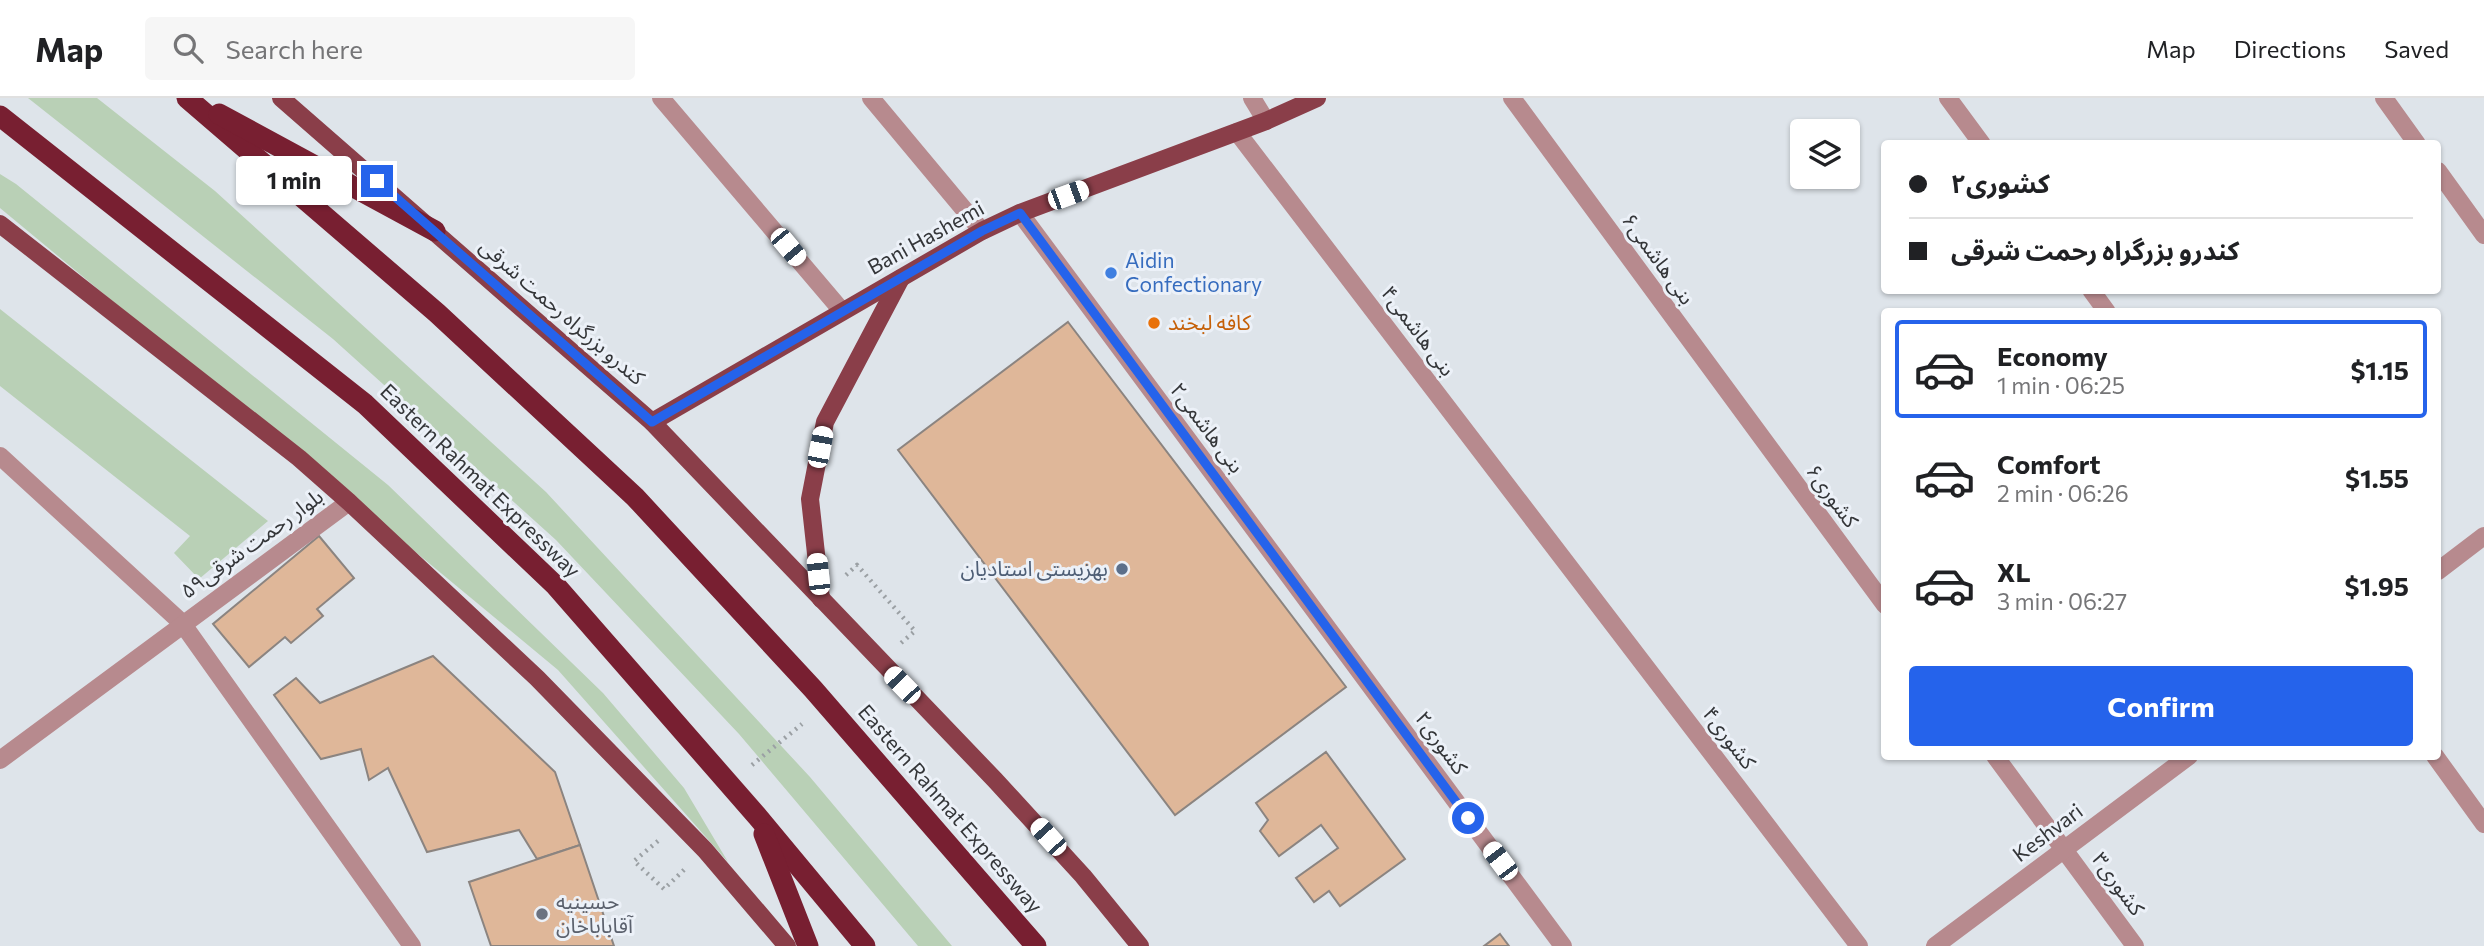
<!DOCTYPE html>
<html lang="en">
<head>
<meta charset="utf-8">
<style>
  :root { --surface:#fff; --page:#f6f6f6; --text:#202124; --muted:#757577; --line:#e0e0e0; --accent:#2563eb }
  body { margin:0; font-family:Commissioner,"Noto Sans Arabic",sans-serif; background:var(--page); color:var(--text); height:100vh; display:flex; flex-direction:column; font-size:26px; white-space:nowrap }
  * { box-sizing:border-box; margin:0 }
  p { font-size:23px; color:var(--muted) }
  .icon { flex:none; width:38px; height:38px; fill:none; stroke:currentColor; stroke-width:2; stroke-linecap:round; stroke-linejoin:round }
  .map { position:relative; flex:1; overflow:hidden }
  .details { position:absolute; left:1881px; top:210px; width:560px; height:452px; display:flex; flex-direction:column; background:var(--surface); border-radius:7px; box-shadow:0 2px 5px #0004 }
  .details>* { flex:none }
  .banner { position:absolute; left:1881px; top:42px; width:560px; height:154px; border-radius:7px; box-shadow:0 2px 5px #0004; display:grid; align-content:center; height:154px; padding:0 28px; background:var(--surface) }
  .fabs { position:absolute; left:1790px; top:21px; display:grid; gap:14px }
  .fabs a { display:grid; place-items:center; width:70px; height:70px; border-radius:7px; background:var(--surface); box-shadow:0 2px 5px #0004; font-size:35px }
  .end { position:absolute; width:32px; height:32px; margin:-16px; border:9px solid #2563eb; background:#fff; box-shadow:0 0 0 4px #fff }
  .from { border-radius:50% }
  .bubble { position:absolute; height:49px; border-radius:7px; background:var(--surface); box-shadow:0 2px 5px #0004; font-size:23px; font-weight:700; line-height:49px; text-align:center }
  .car { position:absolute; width:21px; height:42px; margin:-21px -10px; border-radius:9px; box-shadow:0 0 5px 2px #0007; background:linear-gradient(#fff 24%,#345 0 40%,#fff 0 76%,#345 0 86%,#fff 0) }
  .banner b { display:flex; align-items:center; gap:24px; height:66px; font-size:26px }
  .banner b+b { border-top:2px solid var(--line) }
  .banner i { width:18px; height:18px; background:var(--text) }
  ul { padding:12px 0 0; list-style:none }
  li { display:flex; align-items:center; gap:21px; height:98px; margin:0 14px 10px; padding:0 14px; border:4px solid transparent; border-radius:7px }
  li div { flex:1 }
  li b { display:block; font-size:26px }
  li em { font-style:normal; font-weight:700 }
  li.active { border-color:var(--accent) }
  li>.icon { width:63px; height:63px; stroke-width:1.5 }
  .button { display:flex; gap:14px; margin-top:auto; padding:14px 28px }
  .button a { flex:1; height:80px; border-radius:7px; background:var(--accent); color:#fff; font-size:28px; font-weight:700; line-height:80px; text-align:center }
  header { display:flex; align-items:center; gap:42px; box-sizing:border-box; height:98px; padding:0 35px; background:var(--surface); border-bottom:2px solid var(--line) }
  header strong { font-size:33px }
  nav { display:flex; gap:38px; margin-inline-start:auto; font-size:24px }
  .search { width:490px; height:63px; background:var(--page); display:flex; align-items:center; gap:18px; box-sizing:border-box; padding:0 24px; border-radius:7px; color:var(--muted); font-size:26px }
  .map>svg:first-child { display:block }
  .green { fill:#b9d0b6 }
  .building { fill:#dfb799; stroke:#8b8480; stroke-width:2 }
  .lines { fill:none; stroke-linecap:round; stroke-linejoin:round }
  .path { stroke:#9ba0a4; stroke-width:4.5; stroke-dasharray:2 5; stroke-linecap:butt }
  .minor { stroke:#b78a8e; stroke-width:18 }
  .major { stroke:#8a3e49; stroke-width:18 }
  .highway { stroke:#781f31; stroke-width:21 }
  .route { stroke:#2563eb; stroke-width:9 }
  .shop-dot { fill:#3f7fe0; stroke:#ecf1f8; stroke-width:2.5 }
  .food-dot { fill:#e8710a; stroke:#ecf1f8; stroke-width:2.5 }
  .service-dot { fill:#5c6f8a; stroke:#ecf1f8; stroke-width:2.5 }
  .worship-dot { fill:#6b7280; stroke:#ecf1f8; stroke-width:2.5 }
  .labels { text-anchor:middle; stroke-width:6; stroke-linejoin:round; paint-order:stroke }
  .street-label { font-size:21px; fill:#343639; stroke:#ecf1f8 }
  .shop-label { font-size:21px; fill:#366cbe; stroke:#ecf1f8; text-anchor:start }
  .food-label { font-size:21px; fill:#c56008; stroke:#ecf1f8; text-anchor:start }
  .service-label { font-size:21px; fill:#4e5e75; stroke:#ecf1f8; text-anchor:end }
  .worship-label { font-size:21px; fill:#5b616d; stroke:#ecf1f8; text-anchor:start }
</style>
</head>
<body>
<header>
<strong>Map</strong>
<div class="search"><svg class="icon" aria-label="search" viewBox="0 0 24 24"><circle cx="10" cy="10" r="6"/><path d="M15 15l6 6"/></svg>Search here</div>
<nav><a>Map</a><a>Directions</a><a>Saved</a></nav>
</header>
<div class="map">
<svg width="2484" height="848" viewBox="0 0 2484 848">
  <rect width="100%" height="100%" fill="#dee4ea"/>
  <!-- green -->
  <g class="green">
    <polygon points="28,0 97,0 215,93 546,394 810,679 952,848 918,848 739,636 556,442 333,241"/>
    <polygon points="0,76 16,86 388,387 603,595 684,690 728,764 558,572 0,110"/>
    <polygon points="0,211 268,423 199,481 174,455 190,438 0,288"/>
  </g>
  <!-- building -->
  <g class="building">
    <polygon points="1068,224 1346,589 1175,717 898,352"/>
    <polygon points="319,438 354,480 317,511 323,518 291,545 285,539 249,569 213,526"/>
    <polygon points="433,558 555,674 580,747 537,761 519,732 427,754 388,670 369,682 361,651 321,661 274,597 296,580 320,605"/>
    <polygon points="1326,654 1405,761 1340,808 1329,793 1314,804 1296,780 1338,750 1321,727 1279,758 1260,733 1268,722 1256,705"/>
    <polygon points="580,747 614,848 491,848 469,784"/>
    <polygon points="1500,836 1509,848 1484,848"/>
  </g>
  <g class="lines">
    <!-- path -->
    <g class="path">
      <polyline points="846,477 857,467 915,533 901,545"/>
      <polyline points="752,667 802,626"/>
      <polyline points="658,743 634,763 664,791 686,770"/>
    </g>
    <!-- minor -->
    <g class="minor">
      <polyline points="661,0 842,213"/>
      <polyline points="871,0 982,133"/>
      <polyline points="1252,0 1266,23"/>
      <polyline points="1512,0 1885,507"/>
      <polyline points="1948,0 1982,46"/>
      <polyline points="2384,0 2417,46"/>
      <polyline points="1237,34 1859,848"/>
      <polyline points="2438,73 2484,137"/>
      <polyline points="1020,115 1563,848"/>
      <polyline points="2091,192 2107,214"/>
      <polyline points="0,358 182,525 412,848"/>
      <polyline points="2438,473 2484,438"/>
      <polyline points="1995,658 2135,848"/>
      <polyline points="2435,658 2484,726"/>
      <polyline points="0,662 349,404"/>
      <polyline points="1935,848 2189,658"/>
    </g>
    <!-- major -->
    <g class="major">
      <polyline points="281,0 652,324 995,682 1083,778 1140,848"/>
      <polyline points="0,126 299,360 349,404 537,580 705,752 787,848"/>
      <polyline points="652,324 982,133 1020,115 1266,23 1317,0"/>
      <polyline points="821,501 810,401 825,324 901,180"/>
    </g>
    <!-- highway -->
    <g class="highway">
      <polyline points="187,0 437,215 635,399 813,591 1036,848"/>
      <polyline points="219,16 435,133"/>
      <polyline points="0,18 365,306 556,488 757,718 865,848"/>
      <polyline points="764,736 808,848"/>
    </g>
  </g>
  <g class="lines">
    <!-- route -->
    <polyline class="route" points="377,83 652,324 982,133 1020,115 1468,720"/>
  </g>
  <!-- markers -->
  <circle class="shop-dot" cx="1111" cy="175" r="7"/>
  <circle class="food-dot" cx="1154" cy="225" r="7"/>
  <circle class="service-dot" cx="1122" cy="471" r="7"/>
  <circle class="worship-dot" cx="542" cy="816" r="7"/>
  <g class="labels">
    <!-- street labels -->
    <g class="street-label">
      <text transform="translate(926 140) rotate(-29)" y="7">Bani Hashemi</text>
      <text transform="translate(1658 161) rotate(54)" y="7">۶بنی هاشمی</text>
      <text transform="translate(562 214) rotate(41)" y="7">کندرو بزرگراه رحمت شرقی</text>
      <text transform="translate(1418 233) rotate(53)" y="7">۴بنی هاشمی</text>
      <text transform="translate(1207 330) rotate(53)" y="7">۲بنی هاشمی</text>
      <text transform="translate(480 383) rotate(44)" y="7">Eastern Rahmat Expressway</text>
      <text transform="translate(1832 398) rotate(54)" y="7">کشوری۶</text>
      <text transform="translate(252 446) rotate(-36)" y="7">بلوار رحمت شرقی۵۹</text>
      <text transform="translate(1729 640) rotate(53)" y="7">کشوری۴</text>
      <text transform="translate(1441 645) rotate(54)" y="7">کشوری۲</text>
      <text transform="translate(950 711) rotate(49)" y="7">Eastern Rahmat Expressway</text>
      <text transform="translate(2048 735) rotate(-37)" y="7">Keshvari</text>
      <text transform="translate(2118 786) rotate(54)" y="7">۳کشوری</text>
    </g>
    <!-- shop labels -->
    <g class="shop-label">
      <text x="1125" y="170">Aidin<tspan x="1125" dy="24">Confectionary</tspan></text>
    </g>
    <!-- food labels -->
    <g class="food-label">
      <text x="1168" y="232">کافه لبخند</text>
    </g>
    <!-- service labels -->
    <g class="service-label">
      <text x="1108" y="478">بهزیستی استادیان</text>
    </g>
    <!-- worship labels -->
    <g class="worship-label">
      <text x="556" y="811">حسینیه<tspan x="556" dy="24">آقاباباخان</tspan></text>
    </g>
  </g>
</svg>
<div class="fabs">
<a><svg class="icon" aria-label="layers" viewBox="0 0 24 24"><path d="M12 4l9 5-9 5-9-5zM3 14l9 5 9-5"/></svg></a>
</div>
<i class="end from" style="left:1468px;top:720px"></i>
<i class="end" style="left:377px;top:83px"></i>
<div class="bubble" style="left:236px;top:58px;width:116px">1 min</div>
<i class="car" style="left:1068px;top:97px;rotate:70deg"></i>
<i class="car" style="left:788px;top:149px;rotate:140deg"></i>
<i class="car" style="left:820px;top:349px;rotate:11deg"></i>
<i class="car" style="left:818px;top:476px;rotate:354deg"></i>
<i class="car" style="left:902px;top:587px;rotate:316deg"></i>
<i class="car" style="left:1048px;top:739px;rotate:318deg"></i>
<i class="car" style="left:1500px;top:763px;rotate:323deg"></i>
<div class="banner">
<b><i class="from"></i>کشوری۲</b>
<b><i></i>کندرو بزرگراه رحمت شرقی</b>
</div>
<section class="details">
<ul>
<li class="active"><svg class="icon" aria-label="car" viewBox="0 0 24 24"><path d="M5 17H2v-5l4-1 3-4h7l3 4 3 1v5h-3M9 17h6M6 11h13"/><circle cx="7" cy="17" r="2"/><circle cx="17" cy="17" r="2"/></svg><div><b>Economy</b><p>1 min · 06:25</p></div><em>$1.15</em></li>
<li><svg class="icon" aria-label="car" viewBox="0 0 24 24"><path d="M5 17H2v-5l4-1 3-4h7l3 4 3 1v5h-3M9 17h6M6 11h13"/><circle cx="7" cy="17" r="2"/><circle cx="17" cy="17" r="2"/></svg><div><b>Comfort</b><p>2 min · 06:26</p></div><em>$1.55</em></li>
<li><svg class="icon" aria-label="car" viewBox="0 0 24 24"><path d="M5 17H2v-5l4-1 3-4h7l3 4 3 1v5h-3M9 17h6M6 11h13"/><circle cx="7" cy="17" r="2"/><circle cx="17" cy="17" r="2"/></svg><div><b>XL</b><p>3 min · 06:27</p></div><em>$1.95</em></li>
</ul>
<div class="button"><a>Confirm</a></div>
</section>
</div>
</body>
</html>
